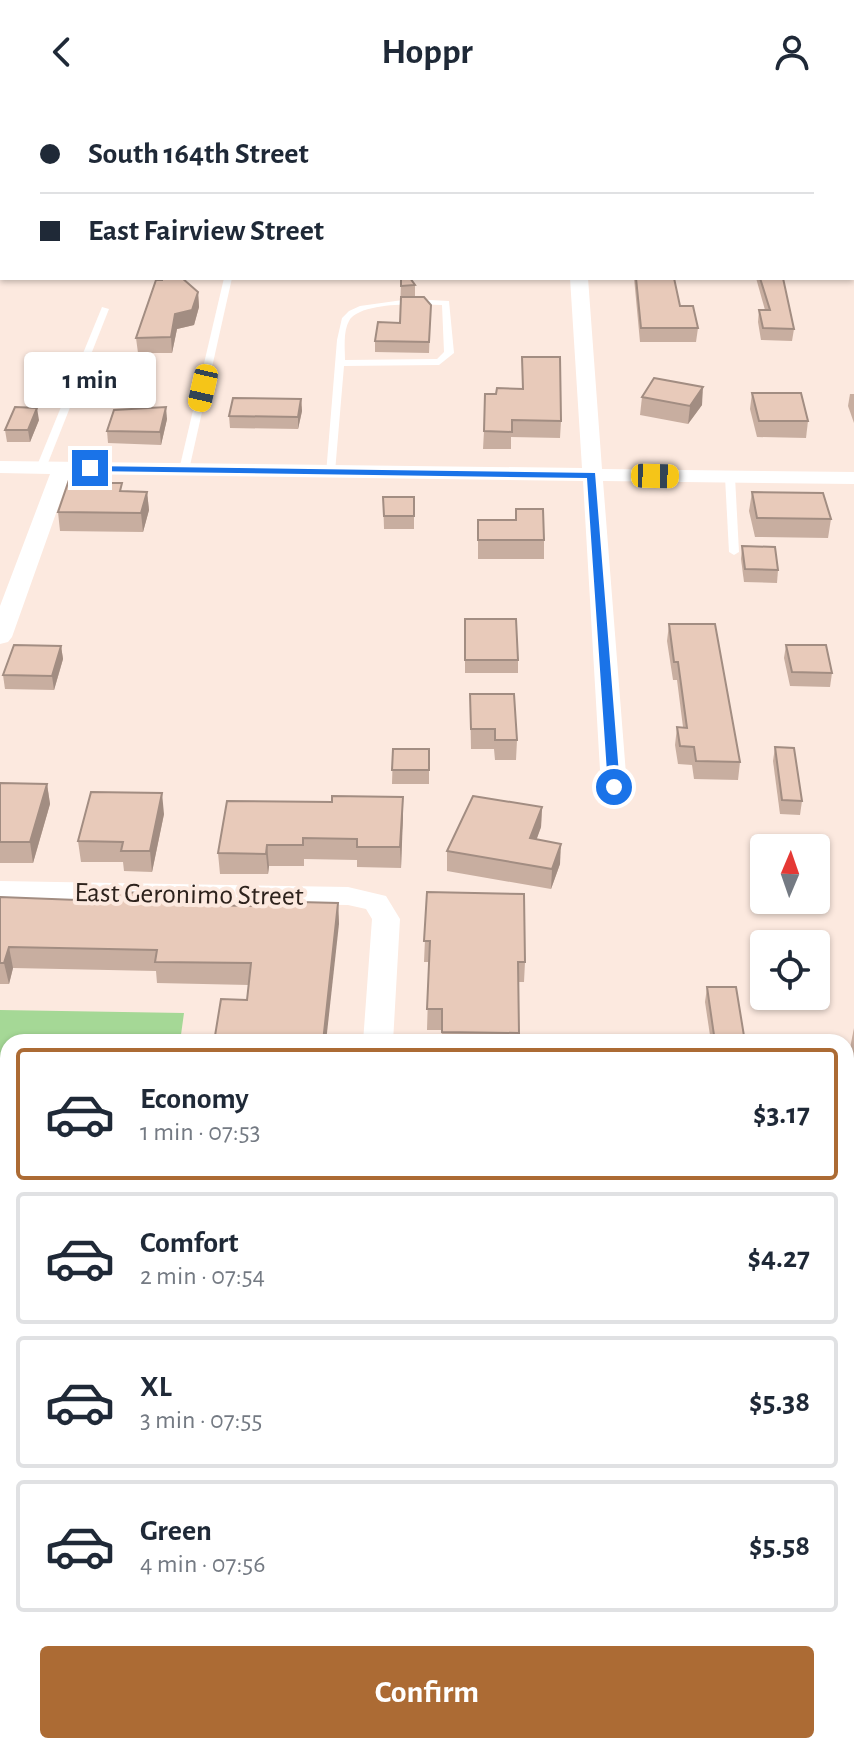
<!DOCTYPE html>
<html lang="en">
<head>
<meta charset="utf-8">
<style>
  :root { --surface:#fff; --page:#f2f2f3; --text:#1f2937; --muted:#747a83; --line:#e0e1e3; --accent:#ac6b34 }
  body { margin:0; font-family:"Alegreya Sans",sans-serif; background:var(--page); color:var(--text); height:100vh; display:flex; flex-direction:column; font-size:30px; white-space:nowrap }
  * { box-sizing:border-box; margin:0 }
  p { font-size:26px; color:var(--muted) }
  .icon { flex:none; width:44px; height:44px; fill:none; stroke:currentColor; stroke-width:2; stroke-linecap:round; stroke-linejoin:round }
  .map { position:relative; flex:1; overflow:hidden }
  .details { position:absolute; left:0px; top:930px; width:854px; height:720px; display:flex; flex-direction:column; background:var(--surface); border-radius:24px 24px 0 0; box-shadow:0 2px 6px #0004 }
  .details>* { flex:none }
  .guide { position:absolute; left:0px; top:0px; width:854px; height:176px; box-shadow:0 2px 6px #0004; display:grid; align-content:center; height:176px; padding:0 40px; background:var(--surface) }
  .needle { width:52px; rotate:2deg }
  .tools { position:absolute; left:750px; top:730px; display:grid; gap:16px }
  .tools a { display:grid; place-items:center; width:80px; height:80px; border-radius:8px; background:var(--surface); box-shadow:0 2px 6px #0004; font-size:40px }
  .end { position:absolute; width:36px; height:36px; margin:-18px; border:10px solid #1a73e8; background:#fff; box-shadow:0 0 0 4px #fff }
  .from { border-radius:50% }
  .bubble { position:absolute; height:56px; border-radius:8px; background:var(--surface); box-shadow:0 2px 6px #0004; font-size:26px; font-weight:700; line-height:56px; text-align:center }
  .car { position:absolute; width:24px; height:48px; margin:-24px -12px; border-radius:10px; box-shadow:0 0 6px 2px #0007; background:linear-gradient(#f5c518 24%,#345 0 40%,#f5c518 0 76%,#345 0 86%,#f5c518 0) }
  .guide b { display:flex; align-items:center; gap:28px; height:76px; font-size:30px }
  .guide b+b { border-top:2px solid var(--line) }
  .guide i { width:20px; height:20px; background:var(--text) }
  ul { padding:14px 0 0; list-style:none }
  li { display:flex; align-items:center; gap:24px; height:132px; margin:0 16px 12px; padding:0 24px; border:4px solid var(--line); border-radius:8px }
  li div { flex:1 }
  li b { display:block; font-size:30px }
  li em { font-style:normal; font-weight:700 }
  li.current { border-color:var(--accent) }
  li>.icon { width:72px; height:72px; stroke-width:1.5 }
  .cta { display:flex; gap:16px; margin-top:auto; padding:16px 40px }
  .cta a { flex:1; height:92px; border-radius:8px; background:var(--accent); color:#fff; font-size:32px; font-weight:700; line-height:92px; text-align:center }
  header { display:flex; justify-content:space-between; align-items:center; height:104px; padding:0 40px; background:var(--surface); font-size:36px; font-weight:700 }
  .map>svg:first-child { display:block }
  .green { fill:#a5d896 }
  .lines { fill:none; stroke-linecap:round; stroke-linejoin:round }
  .lane { fill:#fff; fill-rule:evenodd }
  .street { fill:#fff; fill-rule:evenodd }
  .secondary { fill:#fff; fill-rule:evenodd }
  .wall { fill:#c8aea0 }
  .shaded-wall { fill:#a28d82 }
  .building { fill:#e8caba; stroke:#a28d82; stroke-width:2 }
  .route { fill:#1a73e8 }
  .labels { text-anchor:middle; stroke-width:8; stroke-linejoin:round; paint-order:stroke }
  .street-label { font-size:28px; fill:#2d221c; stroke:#fce9df }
</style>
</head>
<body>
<header><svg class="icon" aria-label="back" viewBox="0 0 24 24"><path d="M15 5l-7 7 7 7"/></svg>Hoppr<svg class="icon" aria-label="person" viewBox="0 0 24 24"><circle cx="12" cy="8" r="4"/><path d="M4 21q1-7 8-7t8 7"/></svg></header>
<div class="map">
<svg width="854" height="1650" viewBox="0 0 854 1650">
  <rect width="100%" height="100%" fill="#fce9df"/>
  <!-- green -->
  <g class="green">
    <polygon points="0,906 184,909 180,938 8,938 8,989 0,989"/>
    <polygon points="846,1387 854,1387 854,1650 842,1650 841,1642 846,1642"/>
  </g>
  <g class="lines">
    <!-- lane -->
    <g class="lane">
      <polygon points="224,174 232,174 189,366 184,369 179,366"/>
      <path d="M410,195L449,197L454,249L439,261L344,262L335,368L326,370L337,236L342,214L349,207L360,202ZM410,200L442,201L444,248L437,255L345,256C345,244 343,228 349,217C357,202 394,201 410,200Z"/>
      <polygon points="102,203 109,205 46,364 37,366 36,364"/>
      <polygon points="730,370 735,373 739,448 734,451 729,448 725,373"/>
    </g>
    <!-- street -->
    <g class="street">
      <rect x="464" y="0" width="14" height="2"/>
      <rect x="852" y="9" width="2" height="8"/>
      <rect x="852" y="36" width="2" height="14"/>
      <polygon points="570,174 588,174 602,365 854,368 854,380 603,377 627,683 623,688 605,688 601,683 583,377 70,370 12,533 8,538 0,540 0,502 50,370 0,369 0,357 582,364"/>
      <polygon points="0,777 348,783 386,792 400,815 393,938 363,938 372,815 366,805 348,801 0,795"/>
      <rect x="0" y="997" width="8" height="22"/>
      <polygon points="0,1462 8,1463 8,1499 0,1498"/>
      <polygon points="734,1642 776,1642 777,1650 735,1650"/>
    </g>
    <!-- secondary -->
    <g class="secondary">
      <polygon points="0,1210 8,1211 8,1251 0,1250"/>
      <polygon points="846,1226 854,1227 854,1269 846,1268"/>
      <rect x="0" y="1268" width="8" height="42"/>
      <rect x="846" y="1286" width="8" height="44"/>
    </g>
  </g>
  <!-- wall -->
  <g class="wall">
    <polygon points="401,174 415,181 415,192 404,193 431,201 429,249 375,248 375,237 400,219"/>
    <polygon points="634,174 674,174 680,202 698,224 696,238 640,238"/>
    <polygon points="756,174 783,174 794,225 792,237 761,236 758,218 759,206 765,206"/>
    <polygon points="198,188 199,203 194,221 177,225 172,249 138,249 136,234"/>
    <polygon points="522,253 561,317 560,334 511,333 511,345 483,345 484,327 496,290 522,285"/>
    <polygon points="752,289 808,317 806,334 757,333 750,305"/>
    <polygon points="850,290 854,290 854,319 848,302"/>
    <polygon points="642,293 702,301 688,320 640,311"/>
    <polygon points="301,295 302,307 298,325 230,324 229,312"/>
    <polygon points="167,315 161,341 108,339 107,327"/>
    <polygon points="39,316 30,338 7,338 5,326"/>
    <polygon points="92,379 123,387 147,388 149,406 143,428 60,427 58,408"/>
    <polygon points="752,388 831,415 828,434 755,433 749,407"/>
    <polygon points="383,393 414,393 414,425 384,425"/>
    <polygon points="516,405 544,436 544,455 478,455 478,416 515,416"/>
    <polygon points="742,442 778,466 777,479 744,478 741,455"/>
    <polygon points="465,515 518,556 518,569 465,569"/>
    <polygon points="669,520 740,658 738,676 694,675 692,661 678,660 675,641 677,623 683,623 677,576 673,576 667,537"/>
    <polygon points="786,541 832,569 830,583 790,582 784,554"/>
    <polygon points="61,542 63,555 54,586 5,585 3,571"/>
    <polygon points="470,590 517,636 516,656 495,656 494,645 471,645"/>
    <polygon points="775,643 802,697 800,711 780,710 773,657"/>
    <polygon points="393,645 429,645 429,680 392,680"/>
    <polygon points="0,679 47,680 50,700 33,759 0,759"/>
    <polygon points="403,693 401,764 357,763 357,756 304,755 304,762 269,762 268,770 220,770 218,749 332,698"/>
    <polygon points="542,703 541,723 536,736 560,760 551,785 447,767 447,747"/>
    <polygon points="164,710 152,768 124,767 123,758 81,758 78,737"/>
    <polygon points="427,788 525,858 524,878 518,878 519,938 441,938 442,926 427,926 429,858 424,858"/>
    <polygon points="0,793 197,801 259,802 338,799 339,820 247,896 249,881 157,879 156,867 13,864 9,880 0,880"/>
    <polygon points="707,883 745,938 711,938 705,898"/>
    <polygon points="854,924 854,963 850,944"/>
    <rect x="846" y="1010" width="8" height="85"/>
    <rect x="0" y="1023" width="8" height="110"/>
  </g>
  <!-- shaded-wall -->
  <g class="shaded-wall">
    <polygon points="198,188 199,203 194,221 177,225 172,249 171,233 175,210"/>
    <polygon points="703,283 702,301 688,320 690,302"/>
    <polygon points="301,295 302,307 298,325 298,313"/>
    <polygon points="166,303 167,315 161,341 160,328"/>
    <polygon points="37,304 39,316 30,338 28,326"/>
    <polygon points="147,388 149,406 143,428 141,409"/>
    <polygon points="61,542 63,555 54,586 52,572"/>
    <polygon points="47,680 50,700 33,759 30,738"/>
    <polygon points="162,689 164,710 152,768 150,747"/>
    <polygon points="403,693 403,714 401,764 400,743"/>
    <polygon points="542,703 541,723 530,754 530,734"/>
    <polygon points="561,740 560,760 551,785 552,765"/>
    <polygon points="267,741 269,762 268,770 266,750"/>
    <polygon points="338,799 339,820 326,938 323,938"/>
    <polygon points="9,843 13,864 9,880 4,859"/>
  </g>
  <!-- building -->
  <g class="building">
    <polygon points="162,174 182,174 198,188 192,206 175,210 171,233 136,234 156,176 162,176"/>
    <polygon points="401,174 410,174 415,181 401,182"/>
    <polygon points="636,174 674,174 680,202 693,202 698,224 641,224"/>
    <polygon points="760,174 783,174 794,225 763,224 759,206 770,206"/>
    <polygon points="401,193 424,193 431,201 429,238 375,237 378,218 400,219"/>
    <polygon points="522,253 560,253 561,317 512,316 512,328 484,327 485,290 496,290 497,284 523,285"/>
    <polygon points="654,274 703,283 690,302 642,293"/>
    <polygon points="752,289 801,289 808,317 759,317"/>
    <polygon points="233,294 301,295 298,313 229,312"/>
    <polygon points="15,303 37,304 28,326 5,326"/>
    <polygon points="166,303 160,328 107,327 114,306"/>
    <polygon points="69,376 92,376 91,379 122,379 120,387 147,388 141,409 58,408"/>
    <polygon points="752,388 823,389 831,415 757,414"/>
    <polygon points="383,393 414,393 414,412 384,412"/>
    <polygon points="516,405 543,405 544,436 478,436 478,416 516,416"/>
    <polygon points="742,442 775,443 778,466 745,465"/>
    <polygon points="465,515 516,515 518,556 465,556"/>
    <polygon points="669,520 715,520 740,658 696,657 694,643 680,642 677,623 687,624 678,558 674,558"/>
    <polygon points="14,541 61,542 52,572 3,571"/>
    <polygon points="786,541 826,541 832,569 792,568"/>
    <polygon points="470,590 514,590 517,636 495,636 495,625 471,625"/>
    <polygon points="775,643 794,644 802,697 782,696"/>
    <polygon points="393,645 429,645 429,666 392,666"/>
    <polygon points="0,679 47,680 30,738 0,738"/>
    <polygon points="91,688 162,689 150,747 121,747 123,738 78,737"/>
    <polygon points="332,692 403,693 400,743 357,743 357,735 303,734 303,741 267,741 266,750 218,749 227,697 332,698"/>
    <polygon points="473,692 542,703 530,734 561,740 552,765 447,747"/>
    <polygon points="105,787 196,792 194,801 259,802 260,797 338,799 323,938 214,938 221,895 247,896 251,859 155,858 157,846 9,843 4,859 0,859 0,793 103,797"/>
    <polygon points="427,788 524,790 525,858 518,858 519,929 442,928 442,905 427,905 430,837 424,837"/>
    <polygon points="707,883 736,883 745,938 715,938"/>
    <rect x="846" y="1010" width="8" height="63"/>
    <rect x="0" y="1023" width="8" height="89"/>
  </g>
  <!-- route -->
  <polygon class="route" points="87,362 595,369 620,683 614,687 608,683 587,374 90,367"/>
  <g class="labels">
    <!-- street labels -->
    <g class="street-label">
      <text transform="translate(189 789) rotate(1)" y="10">East Geronimo Street</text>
    </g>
  </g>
</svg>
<div class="tools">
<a><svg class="needle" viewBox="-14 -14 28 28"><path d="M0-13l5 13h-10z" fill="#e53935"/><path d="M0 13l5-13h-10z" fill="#747a83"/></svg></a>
<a><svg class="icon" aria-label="locate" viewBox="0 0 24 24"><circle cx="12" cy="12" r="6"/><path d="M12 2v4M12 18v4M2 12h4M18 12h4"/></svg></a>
</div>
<i class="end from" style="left:614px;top:683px"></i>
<i class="end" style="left:90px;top:364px"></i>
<div class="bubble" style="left:24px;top:248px;width:132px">1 min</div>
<i class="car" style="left:203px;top:284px;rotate:193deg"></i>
<i class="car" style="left:655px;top:372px;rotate:91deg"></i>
<div class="guide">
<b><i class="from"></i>South 164th Street</b>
<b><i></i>East Fairview Street</b>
</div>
<section class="details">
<ul>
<li class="current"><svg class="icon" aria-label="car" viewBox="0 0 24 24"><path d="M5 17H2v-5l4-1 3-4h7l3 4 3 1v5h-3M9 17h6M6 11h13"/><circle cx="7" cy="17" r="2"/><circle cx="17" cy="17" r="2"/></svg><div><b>Economy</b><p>1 min · 07:53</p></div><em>$3.17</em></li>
<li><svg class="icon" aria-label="car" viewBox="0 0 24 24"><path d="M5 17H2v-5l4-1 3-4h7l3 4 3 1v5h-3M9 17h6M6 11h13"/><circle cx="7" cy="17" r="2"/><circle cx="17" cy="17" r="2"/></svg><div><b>Comfort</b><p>2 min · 07:54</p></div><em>$4.27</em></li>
<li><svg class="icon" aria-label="car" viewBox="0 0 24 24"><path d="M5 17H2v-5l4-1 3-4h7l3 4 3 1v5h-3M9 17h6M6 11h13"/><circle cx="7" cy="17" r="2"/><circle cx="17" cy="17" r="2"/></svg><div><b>XL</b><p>3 min · 07:55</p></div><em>$5.38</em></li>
<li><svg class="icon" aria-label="car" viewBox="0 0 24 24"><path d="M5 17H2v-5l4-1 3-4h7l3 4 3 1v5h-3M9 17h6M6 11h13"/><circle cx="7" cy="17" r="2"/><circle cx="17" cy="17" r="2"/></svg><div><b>Green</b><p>4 min · 07:56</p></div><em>$5.58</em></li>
</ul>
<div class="cta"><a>Confirm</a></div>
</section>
</div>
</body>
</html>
